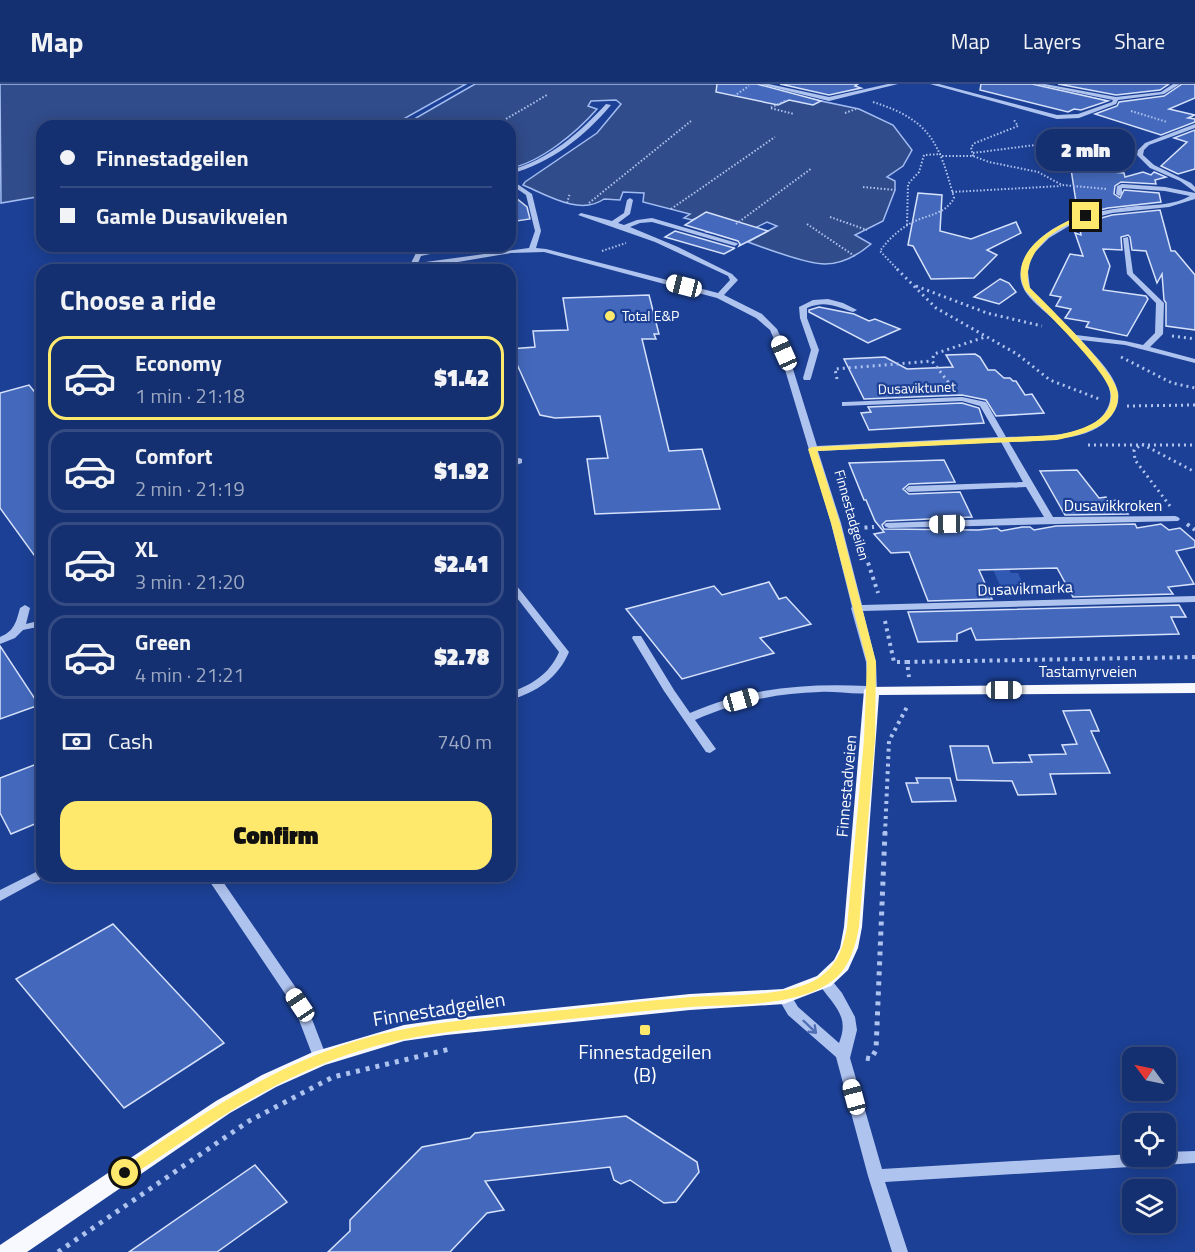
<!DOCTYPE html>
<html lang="en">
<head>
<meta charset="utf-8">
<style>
  :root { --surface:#153070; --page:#223c78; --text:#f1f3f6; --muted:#9da9c3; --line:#344b83; --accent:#ffe96d }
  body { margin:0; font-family:"Titillium Web",sans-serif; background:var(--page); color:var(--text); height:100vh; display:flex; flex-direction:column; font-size:22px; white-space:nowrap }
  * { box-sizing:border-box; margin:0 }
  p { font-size:20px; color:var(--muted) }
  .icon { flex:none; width:33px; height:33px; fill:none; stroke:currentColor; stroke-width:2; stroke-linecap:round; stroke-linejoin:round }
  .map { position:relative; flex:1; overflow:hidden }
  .sheet { position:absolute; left:36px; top:180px; width:480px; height:618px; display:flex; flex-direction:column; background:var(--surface); border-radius:18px; box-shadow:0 3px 15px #0003,0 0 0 2px var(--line) }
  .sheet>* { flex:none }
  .guide { position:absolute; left:36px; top:36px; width:480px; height:132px; border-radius:18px; box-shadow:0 3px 15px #0003,0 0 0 2px var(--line); display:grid; align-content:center; height:132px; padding:0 24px; background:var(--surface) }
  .needle { width:39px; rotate:303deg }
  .tools { position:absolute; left:1122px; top:963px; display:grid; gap:12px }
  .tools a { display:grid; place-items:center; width:54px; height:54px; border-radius:12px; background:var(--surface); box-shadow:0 3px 15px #0003,0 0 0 2px var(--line); font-size:30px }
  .end { position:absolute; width:27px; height:27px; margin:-14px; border:8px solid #ffe96d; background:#111; box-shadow:0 0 0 3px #111 }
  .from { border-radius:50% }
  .bubble { position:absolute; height:42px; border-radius:18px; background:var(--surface); box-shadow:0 3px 15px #0003,0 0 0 2px var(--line); font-size:20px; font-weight:800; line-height:42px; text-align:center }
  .car { position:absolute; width:18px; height:36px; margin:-18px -9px; border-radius:8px; box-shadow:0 0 4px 2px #0007; background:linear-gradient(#fff 24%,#345 0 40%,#fff 0 76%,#345 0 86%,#fff 0) }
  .guide b { display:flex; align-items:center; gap:21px; height:57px; font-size:22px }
  .guide b+b { border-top:2px solid var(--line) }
  .guide i { width:15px; height:15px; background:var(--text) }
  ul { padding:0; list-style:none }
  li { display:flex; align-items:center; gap:18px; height:84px; margin:0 12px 9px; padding:0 12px; border:3px solid var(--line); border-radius:18px }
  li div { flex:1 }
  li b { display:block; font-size:22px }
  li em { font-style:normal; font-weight:800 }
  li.on { border-color:var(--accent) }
  li>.icon { width:54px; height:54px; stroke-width:1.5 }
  h2 { padding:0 24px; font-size:27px; line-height:72px }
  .pay { display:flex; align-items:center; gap:15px; height:66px; padding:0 24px; font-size:22px }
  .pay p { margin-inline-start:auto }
  .primary-button { display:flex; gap:12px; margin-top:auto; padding:12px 24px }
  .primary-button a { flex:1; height:69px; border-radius:18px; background:var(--accent); color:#111; font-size:24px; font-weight:800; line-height:69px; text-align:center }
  header { display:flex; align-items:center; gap:36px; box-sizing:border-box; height:84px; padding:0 30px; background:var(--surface); border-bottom:2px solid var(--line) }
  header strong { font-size:28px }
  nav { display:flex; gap:33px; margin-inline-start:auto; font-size:21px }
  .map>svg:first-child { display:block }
  .green { fill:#3059b3 }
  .water { fill:#314c8b; stroke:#a2bcf1; stroke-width:1.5 }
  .building { fill:#4469bc; stroke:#d6e1fb; stroke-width:1.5 }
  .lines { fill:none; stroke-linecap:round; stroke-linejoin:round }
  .path-far3 { stroke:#afc3ef; stroke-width:2; stroke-dasharray:1.5 2; stroke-linecap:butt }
  .path-far2 { stroke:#afc3ef; stroke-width:3; stroke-dasharray:2 4; stroke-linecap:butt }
  .path-far1 { stroke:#afc3ef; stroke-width:4; stroke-dasharray:3 4.5; stroke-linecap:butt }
  .path { stroke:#afc3ef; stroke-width:5; stroke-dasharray:4 6; stroke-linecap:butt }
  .minor { fill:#afc3ef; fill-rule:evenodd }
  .major { fill:#f7f9ff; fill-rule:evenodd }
  .oneway { stroke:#4f6eb4 }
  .route { fill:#ffe96d }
  .poi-dot { fill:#ffe96d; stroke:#1c4095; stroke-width:2 }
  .labels { text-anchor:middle; stroke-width:4.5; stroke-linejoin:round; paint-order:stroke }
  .far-poi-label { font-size:14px; fill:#fff; stroke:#1c4095; text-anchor:start }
  .far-street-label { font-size:14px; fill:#fff; stroke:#1c4095 }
  .street-label { font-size:16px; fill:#fff; stroke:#1c4095 }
  .near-street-label { font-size:20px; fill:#fff; stroke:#1c4095 }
  .near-poi-label { font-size:20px; fill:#fff; stroke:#1c4095 }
</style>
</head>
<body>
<header>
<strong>Map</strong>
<nav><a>Map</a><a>Layers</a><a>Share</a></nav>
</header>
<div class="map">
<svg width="1195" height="1168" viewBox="0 0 1195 1168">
  <rect width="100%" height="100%" fill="#1c4095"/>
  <!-- green -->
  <polygon class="green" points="993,485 1009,485 1011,489 1018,489 1027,509 1003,509"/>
  <!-- water -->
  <g class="water">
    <polygon points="0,0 466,0 391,42 42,42 42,112 1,119"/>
    <path d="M475,0H740L859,25L893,41L912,66L903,82L887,93L895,97V106L883,137L855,151L871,160C858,171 842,180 825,180C808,180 764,164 748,158L777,142L767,138L737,153L707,148L723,139L702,132L692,136L684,134L690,130L643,118L644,109L623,108L620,116L604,115C580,132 547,111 523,101L525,98L597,49L621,20L616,16L591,17L588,22L597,25C577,48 540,79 510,84V42H402Z"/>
  </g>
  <!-- building -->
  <g class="building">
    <polygon points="717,0 757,0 821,17 813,21 789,16 778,21 716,8"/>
    <polygon points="780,0 858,0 855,2 861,4 829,11"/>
    <polygon points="981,0 1032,0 1108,17 1081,26 1074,25 1068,28 980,6"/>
    <polygon points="1058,0 1169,0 1160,6 1116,11"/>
    <polygon points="1182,0 1195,0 1195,14 1169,25 1195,31 1188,34 1195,35 1195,38 1161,51 1095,30 1117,22 1119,18 1164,12"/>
    <polygon points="1195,46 1195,85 1178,90 1161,82 1187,58 1174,54"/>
    <polygon points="1071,85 1124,89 1125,93 1143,88 1151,91 1154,88 1166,93 1155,96 1156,100 1121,98 1115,102 1114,110 1120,114 1124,106 1159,109 1161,118 1108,124 1078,131"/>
    <polygon points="510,109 527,123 530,135 510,138"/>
    <polygon points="918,109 942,111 940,147 971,155 1016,138 1021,149 987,166 997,171 974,194 931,195 913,162 908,161"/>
    <polygon points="1160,126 1171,167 1175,167 1195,191 1195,246 1166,242 1166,219 1164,216 1162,190 1157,199 1146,167 1132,166 1130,153 1128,151 1121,153 1122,166 1103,165 1110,182 1103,206 1146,212 1148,215 1127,252 1086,243 1089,238 1065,234 1071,225 1056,222 1061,213 1050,211 1070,170 1083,172 1075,149 1081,151 1079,140 1112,131"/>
    <polygon points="706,128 768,147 739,162 740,160 738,157 685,141"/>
    <polygon points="675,147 734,164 735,164 724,170 665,153"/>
    <polygon points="1000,195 1009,199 1016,208 999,220 974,213"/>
    <polygon points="649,211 659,250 654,250 656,255 642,255 669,367 702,365 720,425 595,430 587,375 608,374 600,332 555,334 540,331 510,265 535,263 533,247 568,246 563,214"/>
    <polygon points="819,223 854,230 869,237 875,235 900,245 868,259 809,228 809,226"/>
    <polygon points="975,270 980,273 988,286 995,286 1004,294 1010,294 1013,297 1016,297 1025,311 1032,310 1044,329 996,332 986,316 962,311 864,315 844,275 885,273 907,285 953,283 946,271"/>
    <polygon points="29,301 42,317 42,482 0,424 0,309"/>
    <polygon points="962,319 979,324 984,339 869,346 861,329 871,328 868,323"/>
    <polygon points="944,376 955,398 909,400 903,405 909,410 960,408 972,433 886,437 882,441 884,445 978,446 997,444 1001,447 1022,443 1030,443 1034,446 1056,442 1135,440 1137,444 1161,440 1169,446 1180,444 1195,457 1195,463 1176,467 1194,500 1168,503 1173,510 1073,513 1057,484 979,486 992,515 928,517 909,468 891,469 874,450 884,448 875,437 866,416 864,416 849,379"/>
    <polygon points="1077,386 1099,414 1106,413 1108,417 1119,416 1128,430 1065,431 1040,387"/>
    <polygon points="769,498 779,515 786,513 811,540 760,554 774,569 682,595 626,525 714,502 722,511"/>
    <polygon points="1179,521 1186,533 1171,533 1179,550 976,556 971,544 957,550 957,557 918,558 908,528"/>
    <polygon points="0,562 39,621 0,635"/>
    <polygon points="1090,626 1099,647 1091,647 1110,689 1050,690 1056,710 1018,711 1012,697 957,696 950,662 988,662 993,679 1032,678 1029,671 1066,670 1062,661 1077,660 1063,627"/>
    <polygon points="42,678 42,737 11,750 0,729 0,694"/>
    <polygon points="916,694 950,694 956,717 912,718 906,699 918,699"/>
    <polygon points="113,840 224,959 124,1024 16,895"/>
    <polygon points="626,1032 697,1078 699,1088 676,1118 664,1119 630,1096 621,1100 614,1096 610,1083 485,1097 504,1126 487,1129 450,1168 328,1168 350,1147 350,1136 422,1063 470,1054 475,1049"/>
    <polygon points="255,1081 287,1118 217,1168 129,1168"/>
  </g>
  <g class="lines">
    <!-- path-far3 -->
    <g class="path-far3">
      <polyline points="734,12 749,2"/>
      <polyline points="785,17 770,24 794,30"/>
      <path d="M873,18C931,36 939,59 954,114C946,130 927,131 913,138C901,144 891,153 883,163L880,167L898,186"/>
      <polyline points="1131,27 1167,38"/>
      <polyline points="845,29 856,25"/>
      <polyline points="494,42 547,11"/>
      <polyline points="1085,44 1103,56 1131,56"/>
      <polyline points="973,69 1066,57 1103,56 1108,63 1126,68"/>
      <polyline points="942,72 973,72 989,78 1038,88 1062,101 1107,105"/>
      <polyline points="973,72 971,63 975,59 1018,42 1014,36"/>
      <polyline points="863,103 895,106"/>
      <polyline points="952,108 1061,102"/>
      <polyline points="567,119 570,109"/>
      <polyline points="589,119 691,37"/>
      <polyline points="671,125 775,53"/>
      <polyline points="830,133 867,146"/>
      <polyline points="736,140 812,84"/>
      <polyline points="807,140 856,173"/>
      <polyline points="907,141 908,100 919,88 924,71 941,70"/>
      <polyline points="602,167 626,159"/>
    </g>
    <!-- path-far2 -->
    <g class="path-far2">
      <polyline points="897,185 936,224 1017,270 1050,296 1099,315"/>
      <polyline points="916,202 987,229 1042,242"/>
      <polyline points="1172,252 1195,255"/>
      <polyline points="1121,273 1172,299 1195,304"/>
      <polyline points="837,295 835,285 932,277"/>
      <polyline points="952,303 932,277 934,270 985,253"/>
      <polyline points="1127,322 1195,321"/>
      <polyline points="1088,361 1195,361"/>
      <polyline points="1170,422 1135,376 1134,366 1142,360 1195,388"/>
    </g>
    <!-- path-far1 -->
    <g class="path-far1">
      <polyline points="854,436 878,509"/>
      <polyline points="1187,440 1195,446"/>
      <polyline points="857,444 874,443"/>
      <polyline points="885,537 894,578 907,578 909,593"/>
      <polyline points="907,578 1195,573"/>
      <polyline points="885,750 889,657 908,621"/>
    </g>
    <!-- path -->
    <g class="path">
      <polyline points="866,974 871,975 876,966 885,748"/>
      <polyline points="58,1168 249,1037 333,993 450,965"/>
    </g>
    <!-- minor -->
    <g class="minor">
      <polygon points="759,0 769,0 829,13 888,0 898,0 829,17"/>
      <polygon points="930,0 939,0 1057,31 1078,30 1112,18 1113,16 1034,0 1045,0 1116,13 1161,8 1173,0 1180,0 1164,10 1118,16 1116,20 1079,34 1057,35"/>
      <path d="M606,20L611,21C584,53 551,79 510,90V86C549,76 579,49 606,20Z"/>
      <polygon points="1195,40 1195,44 1149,61 1144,66 1143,71 1154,81 1191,99 1195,103 1195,108 1180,97 1150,84 1137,71 1138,66 1145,59"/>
      <path d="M510,95L532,110L541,147L536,164L546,165L718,209L730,196L728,192L655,158L578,131L581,129L612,137L624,129L627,116L630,114L633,116L630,130L618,139L624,141L637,136L652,134L737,159L738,160L735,162L652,138L640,139L630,143L678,163L732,190L738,196L724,211L762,230L777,245L788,269L817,362L998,353L980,322L962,317L842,322V318H845L962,313L986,318L1006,353C1034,352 1093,355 1107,325C1111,318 1111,311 1109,303C1100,280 1072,254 1054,236C1046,228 1027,214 1023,203C1017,190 1022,176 1030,165C1056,133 1099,126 1137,122C1156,121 1174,121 1190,112L1165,107L1122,104V110L1119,112L1116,110L1117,102L1122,100L1165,103L1195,109V115L1169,123L1112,129L1074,139L1049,154L1034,169L1030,178L1028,188L1030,204L1076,251L1125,257L1143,261L1155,249L1156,219L1127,190L1123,154L1128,153L1133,189L1164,219L1163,250L1150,263L1195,275V279L1125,261L1081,256C1094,271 1114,289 1118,308C1119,314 1118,321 1115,326C1098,359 1041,356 1009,358L1053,433L1175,432L1178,433L1180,435L1178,437L889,444L886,443L884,441L886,439L1044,433L1026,403L909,408L905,405L909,402L1023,398L1001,358L818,367L841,439L862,521L1195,512V518L863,527L876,578L877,606L876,608C859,612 838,607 820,608C776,609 736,618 695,636L716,665L710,669L706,668L664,607L632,554L633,552H641L674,606L690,629C747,604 805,599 867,602L866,578L851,524L852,523L831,439L780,269L770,246L756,234L717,214L544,168L511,169L446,180L411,182L410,181L416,169L452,162H467L421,172L418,179L529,164L535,147L526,111L510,100Z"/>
      <path d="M828,215L843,219L857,226L853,228C836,222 824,216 807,224V234L819,266L811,294L810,296H804L803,294L811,266L800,234L799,223L813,216Z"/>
      <polygon points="519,374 522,375 522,379 510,383 510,377"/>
      <path d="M510,496L513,497L569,568C558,594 537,608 510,616V609C532,600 549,591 559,568L510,505Z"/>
      <path d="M25,521L30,524L26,540L42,536V542L23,546L15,554L0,560V553C14,547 16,539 20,524Z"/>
      <polygon points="42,785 42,792 46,792 0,817 0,806"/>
      <polygon points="206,792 219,792 305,917 327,974 325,978 320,980 315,978 294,923"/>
      <path d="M824,892L829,893L842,909L855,933L857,946L850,974L882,1085L1132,1070V1072H1166V1068L1195,1067V1079L885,1098L908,1168H892L868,1092L836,973L788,931L777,912L779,908L784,907L789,908L798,923L839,959C851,930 831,920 817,897L819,893Z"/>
    </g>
    <!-- major -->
    <polygon class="major" points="1195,599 1195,609 879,611 862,843 858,864 848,886 831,902 784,920 690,926 446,951 404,957 325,981 276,1003 230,1029 27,1168 0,1168 0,1161 216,1017 262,991 313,968 404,941 446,935 690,910 783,905 817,892 834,876 840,864 844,843 864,606 867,603"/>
  </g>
  <!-- one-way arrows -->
  <defs><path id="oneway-shaft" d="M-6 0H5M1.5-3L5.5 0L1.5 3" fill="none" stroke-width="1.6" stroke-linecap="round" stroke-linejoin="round" transform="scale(1.5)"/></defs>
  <use class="oneway" href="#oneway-shaft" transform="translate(810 943) rotate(44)"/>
  <!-- route -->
  <path class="route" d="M1084,130L1089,132C1083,136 1075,137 1067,141C1044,152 1020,178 1030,204C1048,222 1117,288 1118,310C1120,342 1081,351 1057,356L817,367L840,439L876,578L875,655L859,843C855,865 848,888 828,900C791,923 733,920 691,923C638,927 585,934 533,939C474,945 416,949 359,967C274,993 203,1044 130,1093H120L118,1089L120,1085C198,1033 269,983 359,956C416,939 474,935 533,929C586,924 639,917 691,913C728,910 790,914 820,893C838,880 843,864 847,843L864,655L867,578L831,439L808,365L812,363L1057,351C1078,347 1113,338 1111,310C1109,288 1042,225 1025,206C1006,168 1055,141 1084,130Z"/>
  <!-- markers -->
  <g class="poi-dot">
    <circle cx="610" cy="232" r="6"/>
    <rect x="639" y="940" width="12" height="12" rx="3"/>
  </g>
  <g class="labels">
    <!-- far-poi labels -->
    <g class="far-poi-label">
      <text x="622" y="237">Total E&amp;P</text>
    </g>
    <!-- far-street labels -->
    <g class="far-street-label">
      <text transform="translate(917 304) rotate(-2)" y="5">Dusaviktunet</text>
      <text transform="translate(852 431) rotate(74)" y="5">Finnestadgeilen</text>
    </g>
    <!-- street labels -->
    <g class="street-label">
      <text x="1113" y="427">Dusavikkroken</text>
      <text transform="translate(1025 504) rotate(-2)" y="6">Dusavikmarka</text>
      <text x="1088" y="593">Tastamyrveien</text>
      <text transform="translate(846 702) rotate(-85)" y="6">Finnestadveien</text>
    </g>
    <!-- near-street labels -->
    <g class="near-street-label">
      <text transform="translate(439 925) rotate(-9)" y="7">Finnestadgeilen</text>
    </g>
    <!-- near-poi labels -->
    <g class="near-poi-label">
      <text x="645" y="975">Finnestadgeilen<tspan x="645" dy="23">(B)</tspan></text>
    </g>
  </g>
</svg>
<div class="tools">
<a><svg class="needle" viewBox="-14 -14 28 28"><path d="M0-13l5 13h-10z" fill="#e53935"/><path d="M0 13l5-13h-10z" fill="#9da9c3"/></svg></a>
<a><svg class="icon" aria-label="locate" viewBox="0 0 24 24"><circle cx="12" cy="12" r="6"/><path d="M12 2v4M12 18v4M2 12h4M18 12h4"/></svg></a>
<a><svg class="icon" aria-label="layers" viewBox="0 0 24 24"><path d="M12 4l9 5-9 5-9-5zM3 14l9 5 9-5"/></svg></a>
</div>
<i class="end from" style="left:125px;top:1089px"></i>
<i class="end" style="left:1086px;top:132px"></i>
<div class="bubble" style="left:1036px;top:45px;width:99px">2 min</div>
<i class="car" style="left:684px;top:202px;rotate:284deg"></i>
<i class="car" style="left:784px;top:269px;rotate:336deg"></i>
<i class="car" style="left:947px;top:440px;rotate:269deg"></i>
<i class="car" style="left:1004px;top:606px;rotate:90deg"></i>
<i class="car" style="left:741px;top:616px;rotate:74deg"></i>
<i class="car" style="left:300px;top:921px;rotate:326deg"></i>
<i class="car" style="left:854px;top:1013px;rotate:345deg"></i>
<div class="guide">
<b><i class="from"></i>Finnestadgeilen</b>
<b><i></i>Gamle Dusavikveien</b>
</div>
<section class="sheet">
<h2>Choose a ride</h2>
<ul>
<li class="on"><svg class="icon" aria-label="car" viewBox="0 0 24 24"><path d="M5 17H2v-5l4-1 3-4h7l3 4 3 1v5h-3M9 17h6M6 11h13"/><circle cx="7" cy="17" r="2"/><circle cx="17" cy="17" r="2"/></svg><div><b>Economy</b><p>1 min · 21:18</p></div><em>$1.42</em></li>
<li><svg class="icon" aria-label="car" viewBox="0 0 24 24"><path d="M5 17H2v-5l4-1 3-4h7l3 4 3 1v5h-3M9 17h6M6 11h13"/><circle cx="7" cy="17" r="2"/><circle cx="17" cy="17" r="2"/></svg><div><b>Comfort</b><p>2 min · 21:19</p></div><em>$1.92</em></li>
<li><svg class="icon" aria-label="car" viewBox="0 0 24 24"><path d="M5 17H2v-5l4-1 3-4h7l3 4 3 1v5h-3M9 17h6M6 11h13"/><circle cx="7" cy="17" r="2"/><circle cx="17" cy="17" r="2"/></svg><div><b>XL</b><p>3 min · 21:20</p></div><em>$2.41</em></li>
<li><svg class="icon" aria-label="car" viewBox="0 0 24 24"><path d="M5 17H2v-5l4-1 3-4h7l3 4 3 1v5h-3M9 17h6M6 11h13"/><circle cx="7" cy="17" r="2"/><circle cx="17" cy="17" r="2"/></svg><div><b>Green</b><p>4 min · 21:21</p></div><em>$2.78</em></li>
</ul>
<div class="pay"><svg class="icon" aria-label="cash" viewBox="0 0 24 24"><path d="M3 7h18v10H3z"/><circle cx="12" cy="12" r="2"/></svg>Cash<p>740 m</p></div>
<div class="primary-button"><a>Confirm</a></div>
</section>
</div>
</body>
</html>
